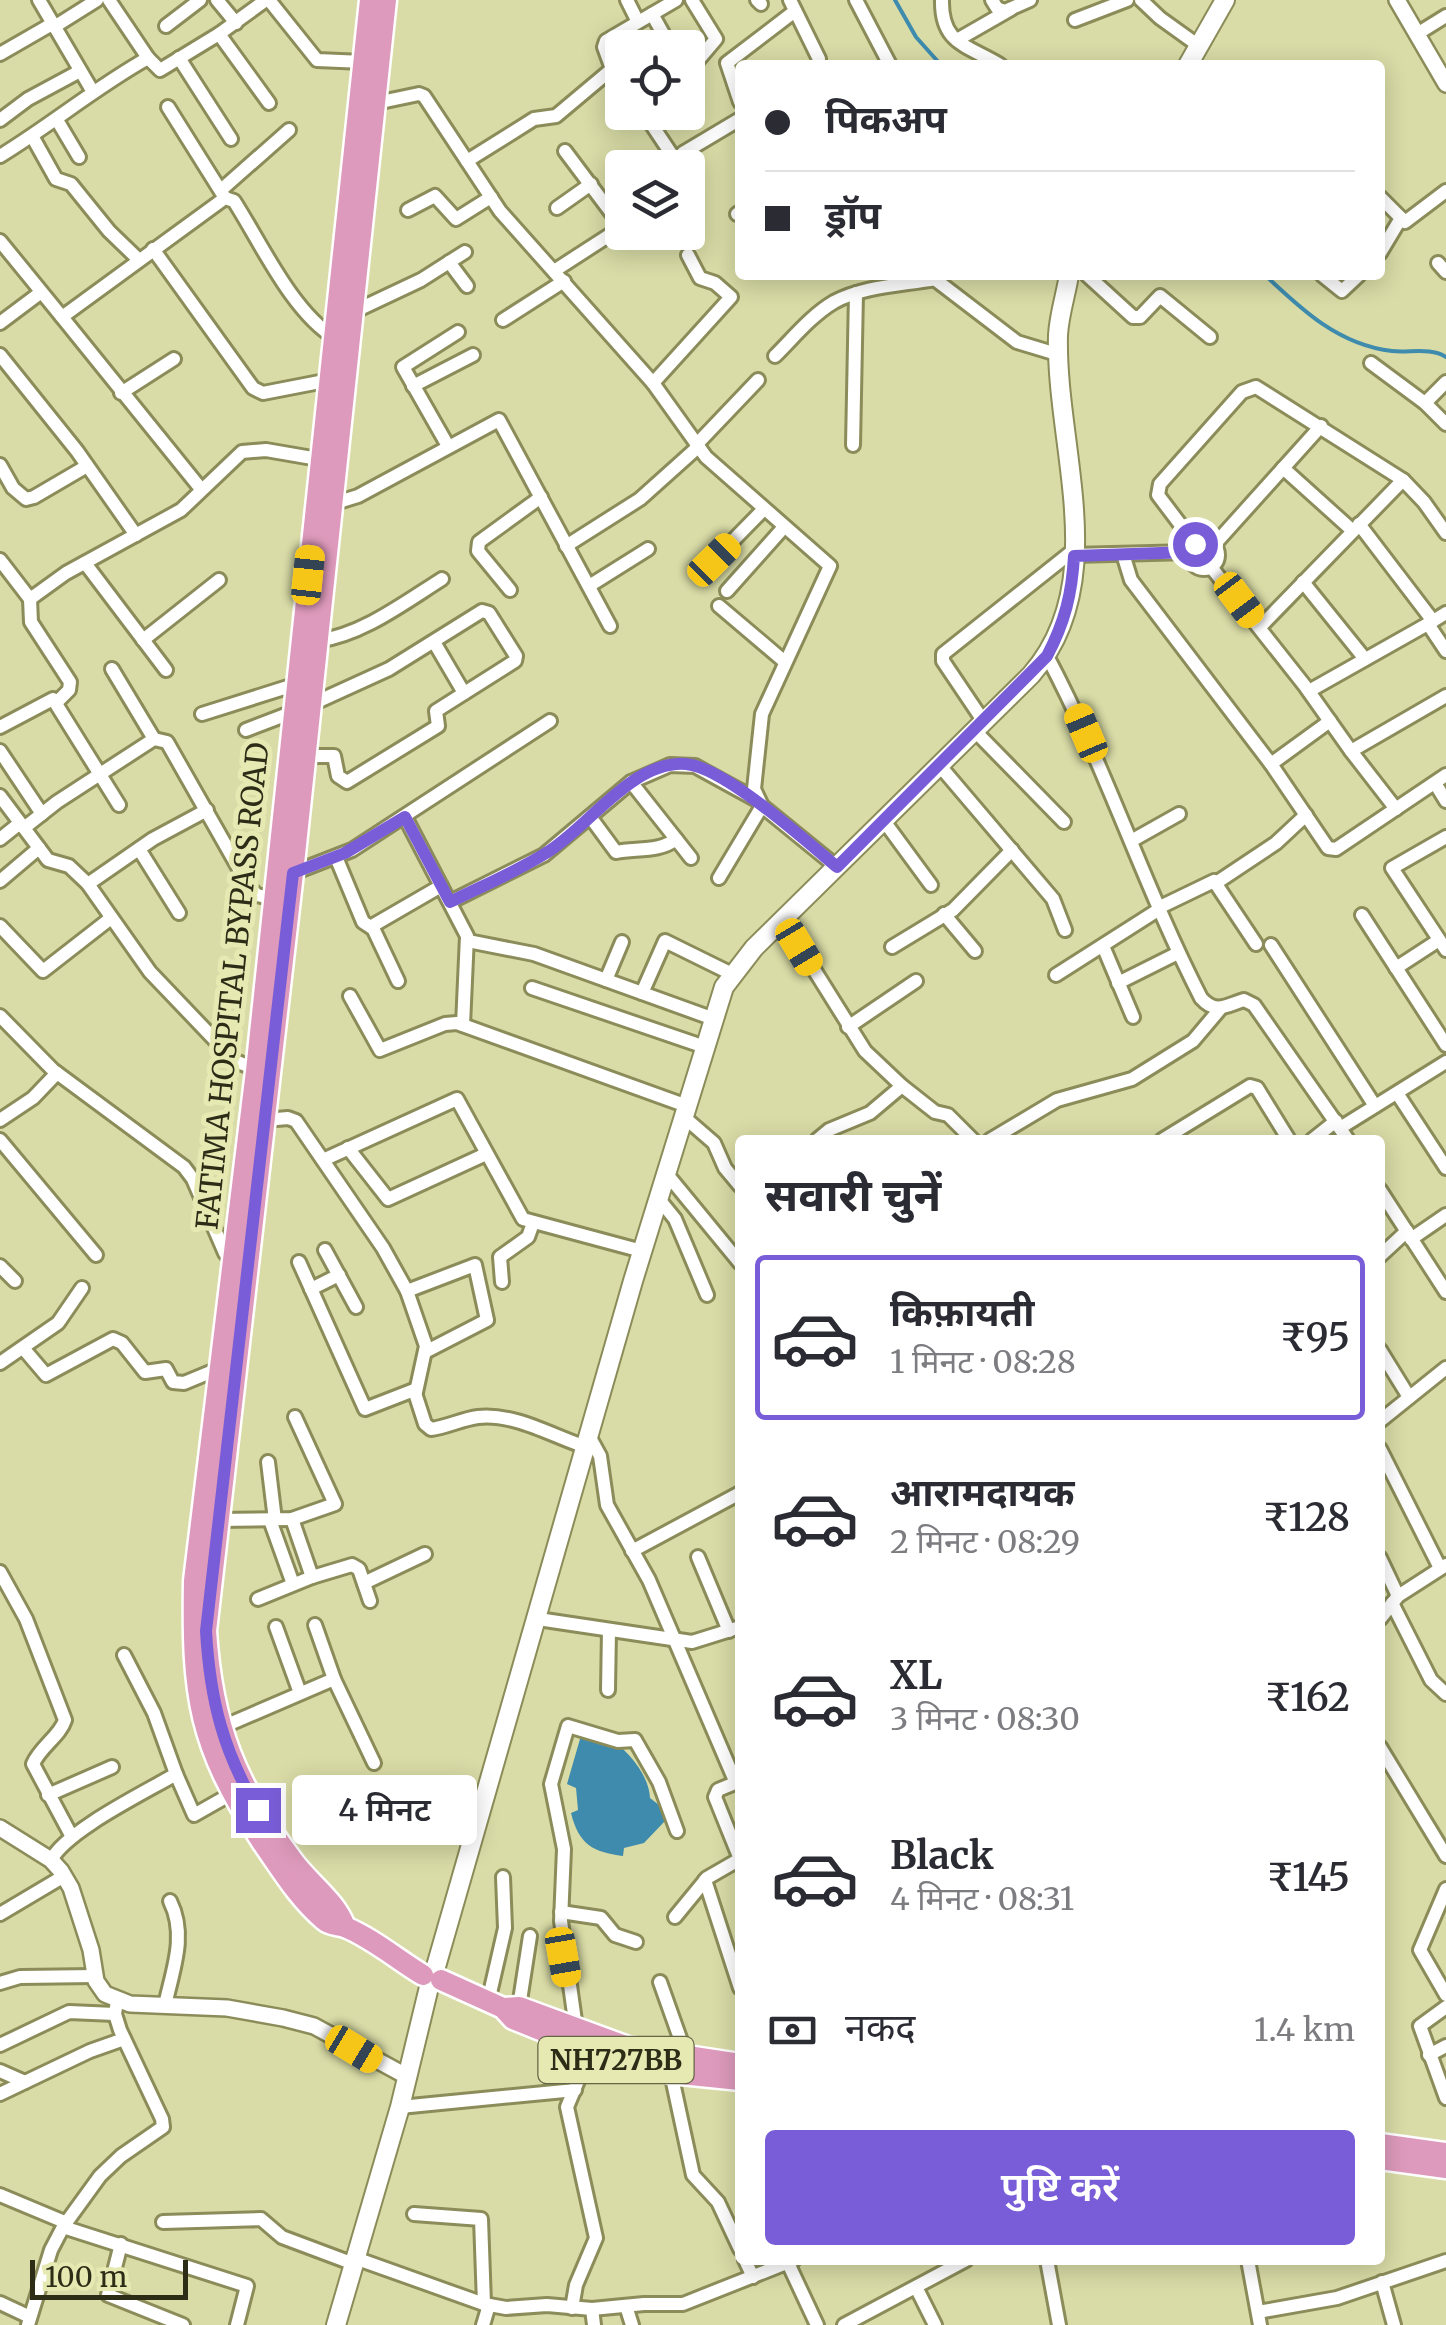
<!DOCTYPE html>
<html lang="hi">
<head>
<meta charset="utf-8">
<style>
  :root { --surface:#fff; --page:#f7f7f7; --text:#2b2b33; --muted:#7c7c81; --line:#e1e1e2; --accent:#795dd8 }
  body { margin:0; font-family:Merriweather,"Noto Sans Devanagari",serif; background:var(--page); color:var(--text); height:100vh; display:flex; flex-direction:column; font-size:38px; white-space:nowrap }
  * { box-sizing:border-box; margin:0 }
  p { font-size:32px; color:var(--muted) }
  .icon { flex:none; width:55px; height:55px; fill:none; stroke:currentColor; stroke-width:2; stroke-linecap:round; stroke-linejoin:round }
  .map { position:relative; flex:1; overflow:hidden }
  .details { position:absolute; left:735px; top:1135px; width:650px; height:1130px; display:flex; flex-direction:column; background:var(--surface); border-radius:10px; box-shadow:0 5px 25px #0003 }
  .details>* { flex:none }
  .guide { position:absolute; left:735px; top:60px; width:650px; height:220px; border-radius:10px; box-shadow:0 5px 25px #0003; display:grid; align-content:center; height:220px; padding:0 30px; background:var(--surface) }
  .fabs { position:absolute; left:605px; top:30px; display:grid; gap:20px }
  .fabs a { display:grid; place-items:center; width:100px; height:100px; border-radius:10px; background:var(--surface); box-shadow:0 5px 25px #0003; font-size:50px }
  .scale { position:absolute; left:30px; bottom:25px; width:158px; box-sizing:border-box; padding-left:10px; border:5px solid #2c2c17; border-top:0; font-size:28px; line-height:35px; white-space:nowrap; color:#2c2c17; -webkit-text-stroke:8px #e7e9b3; paint-order:stroke }
  .end { position:absolute; width:45px; height:45px; margin:-22px; border:12px solid #795dd8; background:#fff; box-shadow:0 0 0 5px #fff }
  .from { border-radius:50% }
  .bubble { position:absolute; height:70px; border-radius:10px; background:var(--surface); box-shadow:0 5px 25px #0003; font-size:32px; font-weight:600; line-height:70px; text-align:center }
  .car { position:absolute; width:30px; height:60px; margin:-30px -15px; border-radius:12px; box-shadow:0 0 8px 2px #0007; background:linear-gradient(#f5c518 24%,#345 0 40%,#f5c518 0 76%,#345 0 86%,#f5c518 0) }
  .guide b { display:flex; align-items:center; gap:35px; height:95px; font-size:38px }
  .guide b+b { border-top:2px solid var(--line) }
  .guide i { width:25px; height:25px; background:var(--text) }
  ul { padding:0; list-style:none }
  li { display:flex; align-items:center; gap:30px; height:165px; margin:0 20px 15px; padding:0 10px; border:5px solid transparent; border-radius:10px }
  li div { flex:1 }
  li b { display:block; font-size:38px }
  li em { font-style:normal; font-weight:600 }
  li.selected { border-color:var(--accent) }
  li>.icon { width:90px; height:90px; stroke-width:1.5 }
  h2 { padding:0 30px; font-size:45px; line-height:120px }
  .pay { display:flex; align-items:center; gap:25px; height:110px; padding:0 30px; font-size:38px }
  .pay p { margin-inline-start:auto }
  .action { display:flex; gap:20px; margin-top:auto; padding:20px 30px }
  .action a { flex:1; height:115px; border-radius:10px; background:var(--accent); color:#fff; font-size:40px; font-weight:600; line-height:115px; text-align:center }
  .map>svg:first-child { display:block }
  .water { fill:#3e8bae }
  .lines { fill:none; stroke-linecap:round; stroke-linejoin:round }
  .stream { stroke:#3e8bae; stroke-width:4 }
  .minor-casing { stroke:#8b8c59; stroke-width:18 }
  .tertiary-casing { stroke:#8b8c59; stroke-width:20 }
  .secondary-casing { stroke:#8b8c59; stroke-width:22 }
  .trunk-casing { stroke:#fff; stroke-width:25 }
  .minor { stroke:#fff; stroke-width:12 }
  .tertiary { stroke:#fff; stroke-width:15 }
  .secondary { stroke:#fff; stroke-width:18 }
  .trunk { stroke:#de9abc; stroke-width:20 }
  .route { stroke:#795dd8; stroke-width:12 }
  .labels { text-anchor:middle; stroke-width:10; stroke-linejoin:round; paint-order:stroke }
  .shield { fill:#e7e9b3; stroke:#646546; stroke-width:2.5 }
  .shield-label { font-size:28px; font-weight:bold; fill:#2c2c17 }
  .street-label { font-size:30px; fill:#2c2c17; stroke:#e7e9b3 }
</style>
</head>
<body>
<div class="map">
<svg width="1446" height="2325" viewBox="0 0 1446 2325">
  <rect width="100%" height="100%" fill="#d9dca6"/>
  <!-- water -->
  <path class="water" d="M608,1737C627,1750 649,1774 650,1798L664,1809V1822L644,1843L624,1848L623,1856C593,1852 579,1845 571,1813L578,1810L576,1788L567,1784L580,1739Z"/>
  <g class="lines">
    <!-- stream -->
    <g class="stream">
      <polyline points="895,0 916,37 941,65"/>
      <path d="M1265,275C1302,310 1339,345 1392,351C1409,353 1431,347 1446,357"/>
    </g>
    <!-- minor casing -->
    <g class="minor-casing">
      <g id="minor">
        <polyline points="39,0 93,92"/>
        <polyline points="109,0 148,58"/>
        <polyline points="217,0 236,23"/>
        <polyline points="269,0 317,60 364,62"/>
        <polyline points="627,0 638,22"/>
        <polyline points="757,0 761,4"/>
        <polyline points="790,0 819,59 817,65"/>
        <polyline points="856,0 890,65"/>
        <path d="M942,0C941,44 967,45 1000,65"/>
        <polyline points="992,0 997,8 1005,11 1030,0"/>
        <polyline points="1141,0 1160,18 1199,46"/>
        <polyline points="652,14 671,48"/>
        <polyline points="1075,20 1127,0"/>
        <polyline points="166,26 200,0"/>
        <polyline points="54,27 97,0"/>
        <polyline points="219,34 269,103"/>
        <polyline points="1417,34 1446,16"/>
        <polyline points="957,40 1011,9"/>
        <polyline points="0,54 52,24"/>
        <polyline points="179,58 231,139"/>
        <polyline points="610,72 622,87"/>
        <polyline points="688,72 716,39 692,0"/>
        <polyline points="740,102 727,63 795,11"/>
        <polyline points="376,103 419,94 424,96 500,211 653,383 706,457 830,566 762,714 754,789 762,806 837,867"/>
        <polyline points="168,107 225,198"/>
        <polyline points="650,112 648,119 676,161 673,168"/>
        <polyline points="0,120 28,99 80,71"/>
        <polyline points="57,120 79,157"/>
        <polyline points="32,136 56,179 71,184 109,231 138,259"/>
        <polyline points="683,153 740,119"/>
        <path d="M0,156C51,125 96,87 148,58L160,70L219,34L266,0"/>
        <polyline points="467,161 534,119 556,116 612,69 604,47 606,41 676,0"/>
        <polyline points="221,190 289,130"/>
        <polyline points="1380,197 1405,222 1446,191"/>
        <polyline points="557,208 591,184"/>
        <polyline points="408,210 435,196 456,219 491,197"/>
        <polyline points="737,214 740,212"/>
        <polyline points="0,241 62,317"/>
        <polyline points="153,249 253,388 263,393 330,380"/>
        <polyline points="1380,253 1401,218"/>
        <polyline points="449,262 467,286"/>
        <polyline points="1438,263 1446,272"/>
        <polyline points="554,271 622,227 565,151"/>
        <polyline points="1087,275 1133,317 1140,317 1160,296 1210,337"/>
        <polyline points="1322,275 1342,291 1359,275"/>
        <polyline points="932,277 1017,342 1060,355"/>
        <polyline points="351,313 421,280 465,252"/>
        <polyline points="503,320 564,281"/>
        <polyline points="0,323 40,293"/>
        <polyline points="0,355 77,451 136,535"/>
        <path d="M775,356C794,337 812,315 834,302C863,286 903,285 935,279"/>
        <polyline points="1371,363 1425,403 1446,424"/>
        <polyline points="653,383 731,297 715,283 700,278 688,255"/>
        <polyline points="413,386 473,355"/>
        <polyline points="121,393 174,359"/>
        <polyline points="1425,403 1446,382"/>
        <polyline points="696,445 758,380"/>
        <polyline points="853,445 856,293"/>
        <polyline points="448,446 403,367 458,332"/>
        <polyline points="0,465 13,488 26,499 34,497 87,466"/>
        <polyline points="1283,468 1353,531"/>
        <path d="M201,489L62,317L225,198L234,201C261,243 292,312 335,338"/>
        <polyline points="332,504 358,496 499,420 610,626"/>
        <circle cx="1204" cy="555" r="14"/>
        <polyline points="1195,544 1158,495 1160,484 1242,392 1256,387 1403,480 1424,502 1446,533"/>
        <polyline points="1214,545 1321,426"/>
        <polyline points="566,546 640,499 698,447"/>
        <polyline points="1123,554 1131,580 1271,764 1328,848 1336,849 1446,775"/>
        <polyline points="1074,555 1190,552"/>
        <polyline points="0,560 30,599 66,573 181,510 242,452 266,450 324,460"/>
        <polyline points="714,560 763,510"/>
        <polyline points="85,563 166,670"/>
        <polyline points="1211,567 1305,686 1351,751 1446,696"/>
        <polyline points="1303,582 1365,659"/>
        <polyline points="589,586 648,549"/>
        <polyline points="510,590 478,551 479,542 541,497"/>
        <polyline points="727,591 784,527"/>
        <polyline points="30,599 31,622 70,682 69,690 57,702"/>
        <polyline points="719,606 785,662"/>
        <polyline points="1433,621 1446,613"/>
        <polyline points="1428,624 1446,651"/>
        <polyline points="1260,627 1403,480"/>
        <polyline points="143,640 219,580"/>
        <path d="M317,641C362,635 404,603 442,579"/>
        <polyline points="434,642 464,693"/>
        <path d="M1047,656C1106,767 1144,887 1201,998C1216,1015 1227,1005 1244,1000L1254,1005L1348,1140"/>
        <polyline points="112,669 154,739"/>
        <polyline points="1309,691 1433,621 1359,524"/>
        <polyline points="202,714 297,684"/>
        <polyline points="984,722 943,661 943,654 1074,550"/>
        <polyline points="0,727 53,699 119,805"/>
        <polyline points="246,730 293,712"/>
        <polyline points="975,731 1064,822"/>
        <polyline points="0,751 42,814"/>
        <polyline points="1351,751 1396,809"/>
        <polyline points="304,756 334,756 338,776 347,782 438,726 436,711 515,661 516,656 489,613 482,611 389,669 310,705"/>
        <polyline points="1271,764 1330,721"/>
        <polyline points="940,766 1053,899 1065,930"/>
        <polyline points="631,782 691,858"/>
        <polyline points="1435,783 1446,801"/>
        <polyline points="0,796 48,860 69,866 88,884 150,972 235,1061 261,1071"/>
        <polyline points="405,817 467,936 463,1025"/>
        <path d="M591,818L616,852C636,848 660,852 676,839"/>
        <polyline points="884,821 931,885"/>
        <polyline points="24,828 57,802 154,739 167,742 250,888 257,895 274,899"/>
        <polyline points="1446,837 1392,868 1446,950"/>
        <polyline points="0,839 20,823"/>
        <polyline points="1131,841 1179,814"/>
        <polyline points="139,849 179,913"/>
        <polyline points="336,857 363,922 372,928"/>
        <polyline points="293,873 352,850 550,721"/>
        <polyline points="719,878 762,806"/>
        <polyline points="0,881 39,848"/>
        <polyline points="1216,883 1276,843 1306,815"/>
        <polyline points="88,884 153,839 207,810"/>
        <polyline points="450,902 544,855 631,782 670,765 695,766 757,800"/>
        <polyline points="1158,908 1214,881 1256,944"/>
        <polyline points="944,914 975,951"/>
        <polyline points="1362,915 1446,1045"/>
        <polyline points="783,920 865,1051 902,1086 935,1112 948,1115 973,1140"/>
        <polyline points="0,926 43,971 111,918"/>
        <polyline points="468,941 534,954 714,1019"/>
        <polyline points="1271,945 1375,1106"/>
        <polyline points="1103,946 1133,1017"/>
        <polyline points="892,947 953,910 1012,850"/>
        <polyline points="1396,968 1439,940"/>
        <polyline points="1056,975 1158,910"/>
        <polyline points="606,980 622,942"/>
        <polyline points="398,981 372,926 441,886"/>
        <polyline points="1118,983 1178,953"/>
        <polyline points="532,988 705,1047"/>
        <polyline points="642,993 665,941 734,975"/>
        <polyline points="350,996 380,1050 445,1024 457,1023 687,1106"/>
        <polyline points="0,1016 53,1070 184,1167 193,1179 225,1253 233,1262"/>
        <polyline points="848,1027 916,981"/>
        <polyline points="1397,1093 1446,1168"/>
        <polyline points="684,1117 714,1143 725,1168 740,1186"/>
        <polyline points="0,1120 33,1098 57,1073"/>
        <polyline points="265,1120 288,1118 296,1121 383,1248 407,1291 426,1346 416,1392"/>
        <polyline points="1340,1128 1446,1062"/>
        <polyline points="0,1140 96,1255"/>
        <polyline points="817,1140 829,1130 870,1113 902,1086"/>
        <polyline points="990,1140 1057,1100 1132,1079 1193,1041 1220,1009"/>
        <polyline points="1162,1140 1250,1086 1257,1088 1289,1140"/>
        <polyline points="1312,1140 1336,1121"/>
        <polyline points="348,1148 388,1199 486,1154"/>
        <polyline points="323,1160 457,1099 523,1219 642,1251"/>
        <polyline points="666,1173 740,1263"/>
        <polyline points="1380,1190 1446,1292"/>
        <polyline points="658,1198 675,1219 707,1295"/>
        <polyline points="1411,1239 1446,1215"/>
        <polyline points="325,1250 356,1307"/>
        <polyline points="1380,1256 1407,1231"/>
        <path d="M299,1262L365,1409L414,1390L425,1424L431,1429C447,1427 462,1419 478,1417C515,1413 552,1436 586,1447"/>
        <polyline points="0,1266 15,1281"/>
        <polyline points="502,1282 500,1257 528,1237 533,1223"/>
        <polyline points="311,1289 339,1275"/>
        <polyline points="407,1291 475,1265 487,1320 425,1352"/>
        <polyline points="23,1348 46,1375 113,1339 122,1343 145,1372 166,1369 173,1382 184,1383 225,1366"/>
        <polyline points="1380,1350 1409,1397"/>
        <polyline points="0,1363 58,1323 82,1288"/>
        <polyline points="1380,1421 1446,1368"/>
        <polyline points="589,1436 600,1456 607,1505 649,1580 736,1783"/>
        <polyline points="1380,1449 1440,1568"/>
        <polyline points="268,1462 275,1520"/>
        <polyline points="292,1519 312,1577"/>
        <polyline points="218,1520 292,1519 335,1504 295,1417"/>
        <polyline points="270,1520 293,1584"/>
        <polyline points="632,1551 740,1493"/>
        <polyline points="698,1557 729,1631"/>
        <polyline points="1380,1558 1398,1596"/>
        <path d="M0,1572L26,1619L65,1720C60,1736 40,1747 33,1764L72,1837"/>
        <polyline points="364,1583 425,1554"/>
        <polyline points="258,1599 312,1577 352,1565 359,1569 370,1601"/>
        <polyline points="1392,1603 1431,1680 1446,1694"/>
        <polyline points="538,1619 692,1642 740,1627"/>
        <polyline points="1380,1619 1398,1596 1446,1565"/>
        <polyline points="315,1625 334,1679 374,1763"/>
        <polyline points="276,1627 300,1693"/>
        <polyline points="124,1655 154,1713 176,1774"/>
        <polyline points="608,1690 609,1630"/>
        <polyline points="220,1728 334,1679"/>
        <polyline points="1380,1747 1446,1856"/>
        <polyline points="48,1795 112,1767"/>
        <path d="M51,1860C67,1830 144,1793 176,1774L194,1815L231,1794"/>
        <polyline points="705,1880 740,1988"/>
        <polyline points="1446,1889 1420,1950 1446,1995"/>
        <polyline points="561,1912 601,1918 615,1935 636,1942"/>
        <polyline points="0,1914 64,1876"/>
        <polyline points="675,1917 707,1878 740,1859 715,1797 718,1790 740,1781"/>
        <polyline points="660,1982 687,2058"/>
        <polyline points="0,1983 20,1977 95,1976"/>
        <polyline points="488,2002 505,1928 503,1877"/>
        <path d="M165,2005C173,1969 187,1935 170,1901"/>
        <polyline points="519,2007 530,1936"/>
        <polyline points="1446,2007 1420,2026 1446,2098"/>
        <polyline points="576,2028 561,1921 564,1849 551,1784 568,1726 618,1741 635,1740 659,1782 677,1831"/>
        <polyline points="0,2045 69,2012 115,2014"/>
        <polyline points="1429,2055 1446,2046"/>
        <polyline points="0,2071 25,2082"/>
        <polyline points="671,2073 693,2175 718,2202 740,2249"/>
        <polyline points="0,2094 90,2051 124,2039"/>
        <polyline points="400,2107 575,2090"/>
        <polyline points="0,2195 67,2223"/>
        <polyline points="414,2214 481,2219 484,2304"/>
        <polyline points="163,2222 261,2219 282,2237 354,2264"/>
        <polyline points="63,2227 247,2286 237,2325"/>
        <polyline points="121,2244 108,2295 183,2325"/>
        <polyline points="355,2258 484,2304 506,2308 547,2305 592,2309 644,2304 683,2304 794,2260"/>
        <polyline points="745,2260 753,2277"/>
        <polyline points="1047,2260 1059,2325"/>
        <polyline points="1248,2260 1260,2325"/>
        <polyline points="788,2263 817,2325"/>
        <polyline points="1382,2282 1394,2325"/>
        <polyline points="916,2287 935,2325"/>
        <polyline points="0,2303 30,2317"/>
        <polyline points="626,2306 632,2325"/>
        <polyline points="572,2308 576,2285 596,2238 567,2107 590,2052"/>
        <polyline points="592,2309 594,2325"/>
        <polyline points="1258,2312 1337,2298 1446,2261"/>
        <polyline points="28,2325 51,2250 63,2227 100,2176 121,2156 163,2127 162,2119 120,2030 115,2014 117,2001"/>
        <polyline points="483,2325 489,2305"/>
        <polyline points="844,2325 966,2260"/>
      </g>
    </g>
    <!-- tertiary casing -->
    <g class="tertiary-casing">
      <g id="tertiary">
        <polyline points="1397,0 1446,84"/>
        <polyline points="0,1828 51,1860 61,1871 71,1888 91,1950 96,1981 105,1994 130,2004 227,2008 283,2018 314,2026 408,2077"/>
      </g>
    </g>
    <!-- secondary casing -->
    <g class="secondary-casing">
      <g id="secondary">
        <polyline points="1188,65 1225,0"/>
        <path d="M435,1970L633,1281L724,987L754,948L1031,675C1113,581 1055,446 1058,335C1059,315 1066,294 1069,275"/>
        <polyline points="336,2325 400,2107 429,1987"/>
      </g>
    </g>
    <!-- trunk casing -->
    <g class="trunk-casing">
      <g id="trunk">
        <path d="M370,0L256,1071L194,1581C192,1696 198,1744 262,1842C281,1869 298,1898 324,1920C330,1926 337,1924 345,1927C372,1938 398,1960 423,1975"/>
        <path d="M345,1927C336,1901 309,1883 293,1861C236,1785 212,1726 206,1631L293,873L386,0"/>
        <polyline points="441,1980 503,2008 513,2019 620,2062 671,2073 740,2080"/>
        <polyline points="505,2008 519,2007 628,2047 740,2064"/>
        <polyline points="1380,2144 1446,2153"/>
        <polyline points="1380,2159 1446,2168"/>
      </g>
    </g>
    <!-- minor -->
    <use href="#minor" class="minor"/>
    <!-- tertiary -->
    <use href="#tertiary" class="tertiary"/>
    <!-- secondary -->
    <use href="#secondary" class="secondary"/>
    <!-- trunk -->
    <use href="#trunk" class="trunk"/>
  </g>
  <g class="lines">
    <!-- route -->
    <path class="route" d="M258,1810C223,1751 210,1700 206,1631L293,873L345,853L405,817L450,902C482,886 516,872 546,853C588,828 632,760 686,764C724,767 806,841 837,867L1047,656C1065,622 1072,593 1074,556L1190,552L1195,544"/>
  </g>
  <g class="labels">
    <!-- shield labels -->
    <rect class="shield" x="538.5" y="2037" width="155" height="46" rx="8"/>
    <g class="shield-label">
      <text x="616" y="2070">NH727BB</text>
    </g>
    <!-- street labels -->
    <g class="street-label">
      <text transform="translate(233 986) rotate(-84)" y="10">FATIMA HOSPITAL BYPASS ROAD</text>
    </g>
  </g>
</svg>
<div class="fabs">
<a><svg class="icon" aria-label="locate" viewBox="0 0 24 24"><circle cx="12" cy="12" r="6"/><path d="M12 2v4M12 18v4M2 12h4M18 12h4"/></svg></a>
<a><svg class="icon" aria-label="layers" viewBox="0 0 24 24"><path d="M12 4l9 5-9 5-9-5zM3 14l9 5 9-5"/></svg></a>
</div>
<div class="scale">100 m</div>
<i class="end from" style="left:1195px;top:544px"></i>
<i class="end" style="left:258px;top:1810px"></i>
<div class="bubble" style="left:292px;top:1775px;width:185px">4 मिनट</div>
<i class="car" style="left:714px;top:560px;rotate:45deg"></i>
<i class="car" style="left:308px;top:575px;rotate:6deg"></i>
<i class="car" style="left:1239px;top:600px;rotate:143deg"></i>
<i class="car" style="left:1086px;top:733px;rotate:337deg"></i>
<i class="car" style="left:799px;top:947px;rotate:149deg"></i>
<i class="car" style="left:563px;top:1957px;rotate:170deg"></i>
<i class="car" style="left:354px;top:2049px;rotate:121deg"></i>
<div class="guide">
<b><i class="from"></i>पिकअप</b>
<b><i></i>ड्रॉप</b>
</div>
<section class="details">
<h2>सवारी चुनें</h2>
<ul>
<li class="selected"><svg class="icon" aria-label="car" viewBox="0 0 24 24"><path d="M5 17H2v-5l4-1 3-4h7l3 4 3 1v5h-3M9 17h6M6 11h13"/><circle cx="7" cy="17" r="2"/><circle cx="17" cy="17" r="2"/></svg><div><b>किफ़ायती</b><p>1 मिनट · 08:28</p></div><em>₹95</em></li>
<li><svg class="icon" aria-label="car" viewBox="0 0 24 24"><path d="M5 17H2v-5l4-1 3-4h7l3 4 3 1v5h-3M9 17h6M6 11h13"/><circle cx="7" cy="17" r="2"/><circle cx="17" cy="17" r="2"/></svg><div><b>आरामदायक</b><p>2 मिनट · 08:29</p></div><em>₹128</em></li>
<li><svg class="icon" aria-label="car" viewBox="0 0 24 24"><path d="M5 17H2v-5l4-1 3-4h7l3 4 3 1v5h-3M9 17h6M6 11h13"/><circle cx="7" cy="17" r="2"/><circle cx="17" cy="17" r="2"/></svg><div><b>XL</b><p>3 मिनट · 08:30</p></div><em>₹162</em></li>
<li><svg class="icon" aria-label="car" viewBox="0 0 24 24"><path d="M5 17H2v-5l4-1 3-4h7l3 4 3 1v5h-3M9 17h6M6 11h13"/><circle cx="7" cy="17" r="2"/><circle cx="17" cy="17" r="2"/></svg><div><b>Black</b><p>4 मिनट · 08:31</p></div><em>₹145</em></li>
</ul>
<div class="pay"><svg class="icon" aria-label="cash" viewBox="0 0 24 24"><path d="M3 7h18v10H3z"/><circle cx="12" cy="12" r="2"/></svg>नकद<p>1.4 km</p></div>
<div class="action"><a>पुष्टि करें</a></div>
</section>
</div>
</body>
</html>
